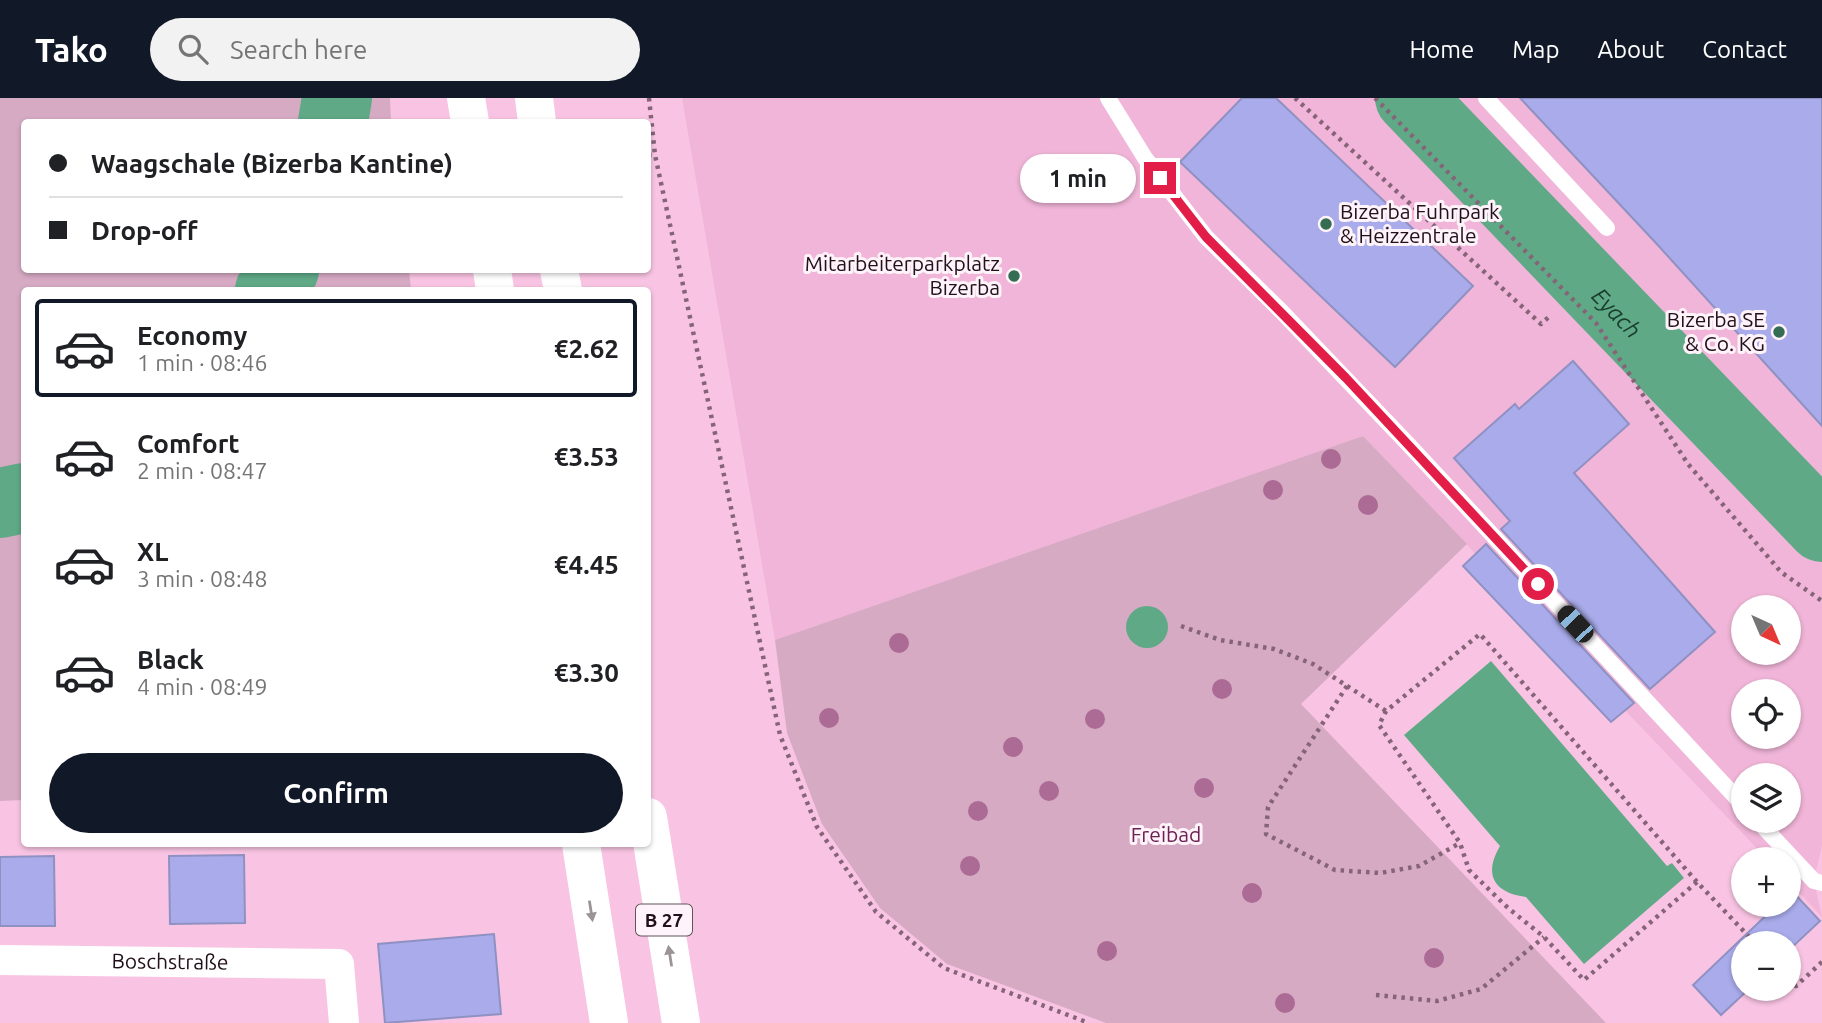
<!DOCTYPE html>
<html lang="en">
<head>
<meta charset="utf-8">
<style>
  :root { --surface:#fff; --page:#f2f2f2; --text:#202124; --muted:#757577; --line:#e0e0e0; --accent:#111827 }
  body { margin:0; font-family:Ubuntu,sans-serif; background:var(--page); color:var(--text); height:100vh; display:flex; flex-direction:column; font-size:26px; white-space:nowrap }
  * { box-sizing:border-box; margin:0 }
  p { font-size:23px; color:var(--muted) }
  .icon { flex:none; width:38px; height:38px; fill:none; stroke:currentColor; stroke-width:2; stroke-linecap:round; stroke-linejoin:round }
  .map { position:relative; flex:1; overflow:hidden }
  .sheet { position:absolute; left:21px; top:189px; width:630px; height:560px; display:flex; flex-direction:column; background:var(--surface); border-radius:7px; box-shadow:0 2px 5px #0004 }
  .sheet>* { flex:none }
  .banner { position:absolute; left:21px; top:21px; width:630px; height:154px; border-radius:7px; box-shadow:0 2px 5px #0004; display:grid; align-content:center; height:154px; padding:0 28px; background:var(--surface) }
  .needle { width:46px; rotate:136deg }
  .controls { position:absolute; left:1731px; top:497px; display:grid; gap:14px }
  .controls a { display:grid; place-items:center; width:70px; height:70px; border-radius:50%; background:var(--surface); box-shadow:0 2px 5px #0004; font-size:35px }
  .end { position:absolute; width:32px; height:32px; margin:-16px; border:9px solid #e11d48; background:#fff; box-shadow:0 0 0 4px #fff }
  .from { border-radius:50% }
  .bubble { position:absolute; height:49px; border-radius:24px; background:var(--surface); box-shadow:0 2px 5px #0004; font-size:23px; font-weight:600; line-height:49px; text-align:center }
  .car { position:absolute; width:21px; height:42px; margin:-21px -10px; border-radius:9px; box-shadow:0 0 5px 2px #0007; background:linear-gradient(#222 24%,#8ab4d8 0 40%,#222 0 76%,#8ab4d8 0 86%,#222 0) }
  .banner b { display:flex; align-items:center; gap:24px; height:66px; font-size:26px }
  .banner b+b { border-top:2px solid var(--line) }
  .banner i { width:18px; height:18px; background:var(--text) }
  ul { padding:12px 0 0; list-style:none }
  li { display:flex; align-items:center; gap:21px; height:98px; margin:0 14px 10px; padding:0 14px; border:4px solid transparent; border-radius:7px }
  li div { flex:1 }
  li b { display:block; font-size:26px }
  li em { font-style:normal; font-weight:600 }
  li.current { border-color:var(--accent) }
  li>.icon { width:63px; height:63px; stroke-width:1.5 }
  .primary-button { display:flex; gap:14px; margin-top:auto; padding:14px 28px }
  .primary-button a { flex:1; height:80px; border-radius:42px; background:var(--accent); color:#fff; font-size:28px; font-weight:600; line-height:80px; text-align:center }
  header { display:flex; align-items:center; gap:42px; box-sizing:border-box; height:98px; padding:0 35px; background:var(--accent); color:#fff }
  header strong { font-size:33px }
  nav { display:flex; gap:38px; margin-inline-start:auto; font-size:24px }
  .search { width:490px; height:63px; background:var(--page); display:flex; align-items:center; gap:18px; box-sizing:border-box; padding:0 24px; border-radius:38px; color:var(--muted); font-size:26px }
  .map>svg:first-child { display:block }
  .built { fill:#f0b5d8; fill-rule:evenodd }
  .green { fill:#d7aac4 }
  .water { fill:#5fa987 }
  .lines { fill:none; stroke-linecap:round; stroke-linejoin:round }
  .river { stroke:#5fa987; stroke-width:70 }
  .building { fill:#a9abeb; stroke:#8f91c2; stroke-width:2 }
  .path { stroke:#866478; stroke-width:4.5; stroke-dasharray:3.5 5; stroke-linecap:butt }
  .service { stroke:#fff; stroke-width:16 }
  .minor { stroke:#fff; stroke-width:30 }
  .trunk { stroke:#fff; stroke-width:38 }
  .tree { fill:#ac6b95 }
  .oneway { fill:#9b9398 }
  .route { stroke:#e11d48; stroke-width:9 }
  .poi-dot { fill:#356d54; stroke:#fef3f9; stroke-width:2.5 }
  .labels { text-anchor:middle; stroke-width:6; stroke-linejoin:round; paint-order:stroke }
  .shield { fill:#fef3f9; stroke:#63535d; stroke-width:2 }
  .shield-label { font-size:19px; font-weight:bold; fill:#210f1a }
  .poi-label { font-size:21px; fill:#210f1a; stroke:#fef3f9; text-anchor:end }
  .park-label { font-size:21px; fill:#6d2255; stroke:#fef3f9 }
  .street-label { font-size:21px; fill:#210f1a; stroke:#fef3f9 }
  .water-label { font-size:23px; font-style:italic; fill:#1a3c2d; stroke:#fef3f9 }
</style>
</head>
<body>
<header>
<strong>Tako</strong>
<div class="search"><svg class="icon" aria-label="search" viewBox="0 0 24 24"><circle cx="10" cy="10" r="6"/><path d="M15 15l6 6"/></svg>Search here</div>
<nav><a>Home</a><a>Map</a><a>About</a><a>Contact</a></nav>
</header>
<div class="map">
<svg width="1822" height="925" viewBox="0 0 1822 925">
  <rect width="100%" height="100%" fill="#f9c4e3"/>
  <!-- built -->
  <path class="built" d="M682,0H1822V747L1814,783L1822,819L1789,784L1788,761H1767L1363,338L775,542ZM1743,509H1788V555H1743ZM1743,593H1788V639H1743ZM1743,677H1788V723H1743Z"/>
  <!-- green -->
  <g class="green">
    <polygon points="0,0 390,0 391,24 24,24 24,172 409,172 411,192 24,192 24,702 0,703"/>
    <polygon points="1363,338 1467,446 1301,606 1606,925 1106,925 947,866 880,810 822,726 787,635 775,542"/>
  </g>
  <!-- water -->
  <g class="water">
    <circle cx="1147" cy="529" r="21"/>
    <path d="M1491,563L1667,768L1672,765L1684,780L1584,866L1526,799C1494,795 1483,777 1500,748L1404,637Z"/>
  </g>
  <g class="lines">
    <!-- river -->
    <g class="river">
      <path id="s1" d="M1410,0L1822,429"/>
      <polyline points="333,24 337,0"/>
      <polyline points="270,192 284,172"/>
      <polyline points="0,405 24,400"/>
    </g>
  </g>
  <!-- building -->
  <g class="building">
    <polygon points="1242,0 1276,0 1473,188 1395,269 1180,64"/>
    <polygon points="1520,0 1822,0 1822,328 1655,144"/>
    <polygon points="1573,263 1629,326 1574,375 1715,534 1650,591 1501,431 1510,423 1454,360 1515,306 1519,311"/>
    <polygon points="1486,446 1634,605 1611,624 1463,468"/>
    <polygon points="244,757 245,825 170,826 169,758"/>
    <polygon points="54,758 55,828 0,828 0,759"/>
    <polygon points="1792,793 1820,823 1788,853 1788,845 1743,845 1743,891 1749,891 1721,917 1693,887 1777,807 1788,807 1788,796"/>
    <polygon points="494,836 501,916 385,925 378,846"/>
  </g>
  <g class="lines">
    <!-- path -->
    <g class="path">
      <polyline points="649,0 655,57 780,637 817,729 876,814 944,870 1089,925"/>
      <polyline points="1295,0 1541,226 1551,217"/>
      <polyline points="1375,0 1596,225 1688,366 1781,474 1822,503"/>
      <polyline points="648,57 655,57"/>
      <polyline points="1181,528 1220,542 1274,551 1313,566 1386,613"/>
      <polyline points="1347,588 1268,709 1266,736 1335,772 1380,775 1419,768 1460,745"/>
      <polyline points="1697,784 1584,882 1544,839 1508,810 1469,772 1460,745 1379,627 1386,613 1480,536 1697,784 1755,845"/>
      <polyline points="1788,881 1796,888 1822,864"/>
      <polyline points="1376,897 1437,903 1481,891 1544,839"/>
    </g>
    <!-- service -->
    <g class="service">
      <polyline points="1108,0 1145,60 1206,139 1282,214 1408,346 1743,707"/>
      <polyline points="1486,0 1607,130"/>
      <polyline points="1758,723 1814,783 1822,785"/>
    </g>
    <!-- minor -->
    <path class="minor" id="s2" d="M0,862L339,866L344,925"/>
    <!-- trunk -->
    <g class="trunk">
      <polyline points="466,0 470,24"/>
      <polyline points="534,0 537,24"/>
      <polyline points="492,172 495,192"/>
      <polyline points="559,172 563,192"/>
      <polyline points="648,719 681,925"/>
      <polyline points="581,746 609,925"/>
    </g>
  </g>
  <!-- trees -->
  <g class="tree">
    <circle cx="1331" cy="361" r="10"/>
    <circle cx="1273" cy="392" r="10"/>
    <circle cx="1368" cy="407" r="10"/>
    <circle cx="899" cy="545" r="10"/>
    <circle cx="1222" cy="591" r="10"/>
    <circle cx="829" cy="620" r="10"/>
    <circle cx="1095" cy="621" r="10"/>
    <circle cx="1013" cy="649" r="10"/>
    <circle cx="1204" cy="690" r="10"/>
    <circle cx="1049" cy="693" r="10"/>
    <circle cx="978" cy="713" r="10"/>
    <circle cx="970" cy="768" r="10"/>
    <circle cx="1252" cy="795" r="10"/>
    <circle cx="1107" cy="853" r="10"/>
    <circle cx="1434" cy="860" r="10"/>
    <circle cx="1285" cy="905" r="10"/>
  </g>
  <!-- one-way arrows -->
  <defs><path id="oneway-solid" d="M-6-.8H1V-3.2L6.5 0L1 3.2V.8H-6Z" transform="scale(1.75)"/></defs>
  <g class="oneway">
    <use href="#oneway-solid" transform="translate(591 813) rotate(81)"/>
    <use href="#oneway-solid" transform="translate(670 858) rotate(-99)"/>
  </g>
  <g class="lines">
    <!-- route -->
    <polyline class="route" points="1160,80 1206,139 1346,280 1538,486"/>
  </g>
  <!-- markers -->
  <g class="poi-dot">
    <circle cx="1326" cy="126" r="7"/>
    <circle cx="1014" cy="178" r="7"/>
    <circle cx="1779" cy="234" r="7"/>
  </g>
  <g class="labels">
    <!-- shield labels -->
    <rect class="shield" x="636" y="806.5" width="56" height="31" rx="5"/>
    <g class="shield-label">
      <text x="664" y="829">B 27</text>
    </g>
    <!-- poi labels -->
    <g class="poi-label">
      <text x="1340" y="121" text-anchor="start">Bizerba Fuhrpark<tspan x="1340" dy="24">&amp; Heizzentrale</tspan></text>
      <text x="1000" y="173">Mitarbeiterparkplatz<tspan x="1000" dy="24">Bizerba</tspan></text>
      <text x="1765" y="229">Bizerba SE<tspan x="1765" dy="24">&amp; Co. KG</tspan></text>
    </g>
    <!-- park labels -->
    <g class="park-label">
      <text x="1166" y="744">Freibad</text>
    </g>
    <!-- street labels -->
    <g class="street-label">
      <text dy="7" stroke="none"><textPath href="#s2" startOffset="170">Boschstraße</textPath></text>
    </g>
    <!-- water labels -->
    <g class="water-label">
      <text dy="8" stroke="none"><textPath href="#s1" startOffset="298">Eyach</textPath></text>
    </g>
  </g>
</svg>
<div class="controls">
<a><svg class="needle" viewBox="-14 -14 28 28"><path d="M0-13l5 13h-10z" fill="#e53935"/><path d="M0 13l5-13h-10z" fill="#757577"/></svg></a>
<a><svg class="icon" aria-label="locate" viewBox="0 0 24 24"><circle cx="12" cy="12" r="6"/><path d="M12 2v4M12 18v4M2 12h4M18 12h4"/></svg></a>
<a><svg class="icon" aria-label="layers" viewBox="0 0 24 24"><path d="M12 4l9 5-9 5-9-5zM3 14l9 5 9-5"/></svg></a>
<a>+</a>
<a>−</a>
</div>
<i class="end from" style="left:1538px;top:486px"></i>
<i class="end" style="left:1160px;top:80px"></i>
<div class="bubble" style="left:1020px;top:56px;width:116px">1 min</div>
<i class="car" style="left:1575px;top:526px;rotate:317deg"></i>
<div class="banner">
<b><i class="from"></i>Waagschale (Bizerba Kantine)</b>
<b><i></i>Drop-off</b>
</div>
<section class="sheet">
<ul>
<li class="current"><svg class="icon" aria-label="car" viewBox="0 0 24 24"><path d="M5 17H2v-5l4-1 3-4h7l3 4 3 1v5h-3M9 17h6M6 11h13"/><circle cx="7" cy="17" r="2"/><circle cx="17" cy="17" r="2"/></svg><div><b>Economy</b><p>1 min · 08:46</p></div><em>€2.62</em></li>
<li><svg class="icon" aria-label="car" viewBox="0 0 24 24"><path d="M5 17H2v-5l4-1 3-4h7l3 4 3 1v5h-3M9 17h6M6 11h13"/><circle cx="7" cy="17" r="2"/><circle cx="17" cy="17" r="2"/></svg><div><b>Comfort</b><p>2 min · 08:47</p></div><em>€3.53</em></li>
<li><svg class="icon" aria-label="car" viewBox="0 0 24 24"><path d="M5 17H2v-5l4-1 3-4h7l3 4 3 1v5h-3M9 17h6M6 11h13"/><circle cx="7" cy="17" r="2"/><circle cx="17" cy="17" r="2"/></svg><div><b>XL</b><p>3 min · 08:48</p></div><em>€4.45</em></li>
<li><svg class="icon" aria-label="car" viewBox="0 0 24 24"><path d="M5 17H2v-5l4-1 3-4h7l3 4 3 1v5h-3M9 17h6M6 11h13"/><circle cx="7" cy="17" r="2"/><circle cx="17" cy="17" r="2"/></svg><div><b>Black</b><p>4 min · 08:49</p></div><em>€3.30</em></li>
</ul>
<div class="primary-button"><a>Confirm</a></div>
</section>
</div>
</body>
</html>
